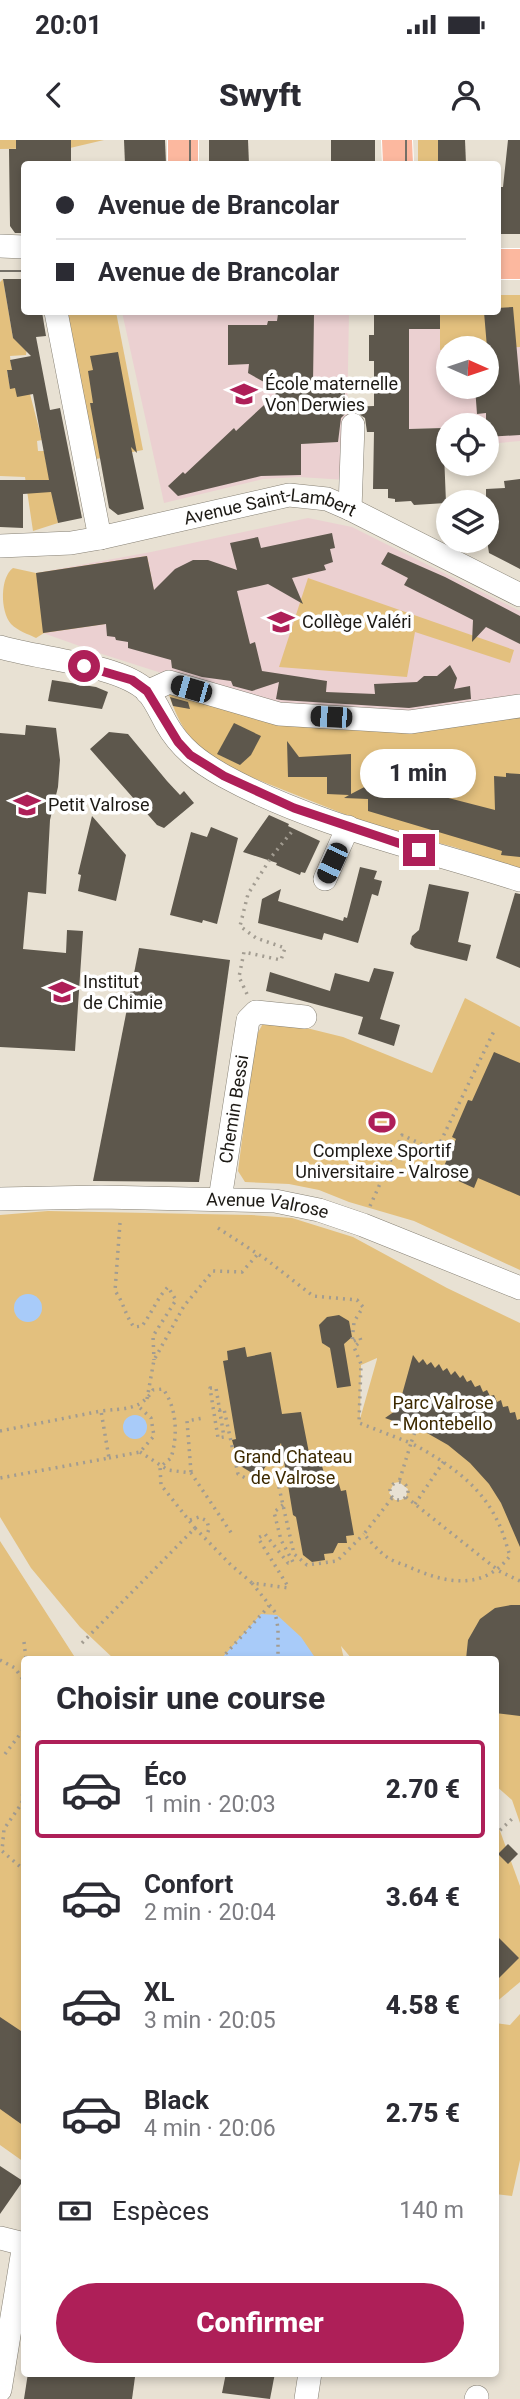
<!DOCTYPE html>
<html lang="fr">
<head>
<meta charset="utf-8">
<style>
  :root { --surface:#fff; --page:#f2f2f3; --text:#2b2b33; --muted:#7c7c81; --line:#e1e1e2; --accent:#ae1f58 }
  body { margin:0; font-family:Roboto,sans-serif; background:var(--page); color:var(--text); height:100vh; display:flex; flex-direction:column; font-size:26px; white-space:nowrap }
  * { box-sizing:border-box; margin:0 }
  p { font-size:23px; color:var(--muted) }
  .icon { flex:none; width:38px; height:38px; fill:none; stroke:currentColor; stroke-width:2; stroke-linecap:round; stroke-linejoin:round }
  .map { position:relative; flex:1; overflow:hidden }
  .side { position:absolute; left:21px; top:1516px; width:478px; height:721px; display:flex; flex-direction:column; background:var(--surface); border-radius:7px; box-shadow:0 4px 10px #0003 }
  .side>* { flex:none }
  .top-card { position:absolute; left:21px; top:21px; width:480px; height:154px; border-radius:7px; box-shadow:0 4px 10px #0003; display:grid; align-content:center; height:154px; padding:0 35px; background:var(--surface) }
  .needle { width:46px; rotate:93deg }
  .fabs { position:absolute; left:436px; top:196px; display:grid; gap:14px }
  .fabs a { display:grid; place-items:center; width:63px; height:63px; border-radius:50%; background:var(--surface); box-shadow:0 4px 10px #0003; font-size:35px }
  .end { position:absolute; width:32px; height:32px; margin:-16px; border:9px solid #ae1f58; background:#fff; box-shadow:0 0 0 4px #fff }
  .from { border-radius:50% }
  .bubble { position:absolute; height:49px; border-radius:24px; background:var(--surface); box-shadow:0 4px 10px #0003; font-size:23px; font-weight:800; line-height:49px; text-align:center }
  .car { position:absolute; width:21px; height:42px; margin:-21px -10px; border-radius:9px; box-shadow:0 0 5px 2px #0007; background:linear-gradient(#222 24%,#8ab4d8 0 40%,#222 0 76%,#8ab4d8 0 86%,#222 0) }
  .top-card b { display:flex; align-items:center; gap:24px; height:66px; font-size:26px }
  .top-card b+b { border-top:2px solid var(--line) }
  .top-card i { width:18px; height:18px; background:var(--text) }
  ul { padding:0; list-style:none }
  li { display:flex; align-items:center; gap:21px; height:98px; margin:0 14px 10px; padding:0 21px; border:4px solid transparent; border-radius:7px }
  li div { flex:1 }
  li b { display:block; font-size:26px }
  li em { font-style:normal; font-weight:800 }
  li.current { border-color:var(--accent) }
  li>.icon { width:63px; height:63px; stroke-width:1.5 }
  h2 { padding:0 35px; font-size:32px; line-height:84px }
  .pay { display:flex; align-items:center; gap:18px; height:77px; padding:0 35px; font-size:26px }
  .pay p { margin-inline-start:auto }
  .cta { display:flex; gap:14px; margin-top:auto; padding:14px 35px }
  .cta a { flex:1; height:80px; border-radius:42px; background:var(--accent); color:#fff; font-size:28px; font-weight:800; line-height:80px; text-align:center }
  .status { display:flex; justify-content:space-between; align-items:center; height:49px; padding:0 35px; background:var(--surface); direction:ltr }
  .status svg { height:19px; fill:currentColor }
  header { display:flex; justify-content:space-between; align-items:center; height:91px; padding:0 35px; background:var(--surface); font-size:32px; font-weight:800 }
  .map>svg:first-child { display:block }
  .education { fill:#ebd0d1; fill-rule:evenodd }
  .green { fill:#e3c07e; fill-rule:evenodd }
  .water { fill:#a8cbf9 }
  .building { fill:#5d574c }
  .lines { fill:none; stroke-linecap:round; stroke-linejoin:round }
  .minor-casing { stroke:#868074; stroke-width:24 }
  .major-casing { stroke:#fff; stroke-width:32 }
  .path { stroke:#a29c91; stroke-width:3.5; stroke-dasharray:2 5; stroke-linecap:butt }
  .minor { stroke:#fff; stroke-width:23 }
  .major { stroke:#fcb89f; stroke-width:30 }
  .tram { stroke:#746f66; stroke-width:2 }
  .route { stroke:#ae1f58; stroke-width:9 }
  .labels { text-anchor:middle; stroke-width:7; stroke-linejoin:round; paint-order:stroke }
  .poi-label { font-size:18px; fill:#1d1a15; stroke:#fff; text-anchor:start }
  .street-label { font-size:18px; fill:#1d1a15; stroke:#fff }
  .park-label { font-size:18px; fill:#3d2a00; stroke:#fff }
</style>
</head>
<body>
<div class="status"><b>20:01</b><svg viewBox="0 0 49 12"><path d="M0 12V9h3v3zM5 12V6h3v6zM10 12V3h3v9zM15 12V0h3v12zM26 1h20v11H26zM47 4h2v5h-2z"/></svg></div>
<header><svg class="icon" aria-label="back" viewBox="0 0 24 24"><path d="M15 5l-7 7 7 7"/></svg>Swyft<svg class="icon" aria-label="person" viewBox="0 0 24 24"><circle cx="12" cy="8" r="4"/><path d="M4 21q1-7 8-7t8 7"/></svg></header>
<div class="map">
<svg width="520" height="2259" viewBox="0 0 520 2259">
  <rect width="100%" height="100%" fill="#e8e1d3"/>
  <!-- education -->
  <g class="education">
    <path d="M497,155H520V301L487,304L486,285H448V307L444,308L443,288L409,289V189H440V172H497ZM448,208H486V247H448Z"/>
    <polygon points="122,172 349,172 346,340 299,337 263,339 164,363"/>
    <polygon points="308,378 352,387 520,471 520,560 405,576 277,570 102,514 43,493 36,433 151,412"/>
  </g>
  <!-- green -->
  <g class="green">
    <polygon points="0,0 104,0 70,8 0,9"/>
    <rect x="418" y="0" width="20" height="24"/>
    <polygon points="3,139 13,198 28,199 26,215 10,216 12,230 7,231 10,248 15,248 30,254 42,300 37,301 38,311 44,311 58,383 33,391 25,337 0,336 0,142"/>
    <polygon points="497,155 520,155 520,207 440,210 440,172 497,172"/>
    <polygon points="62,172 116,172 143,310 91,320"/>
    <path d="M147,416L159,476L44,493L36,498C28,494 18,491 11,484C0,471 0,437 13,428L36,433Z"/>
    <polygon points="308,438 514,510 510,523 415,492 407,537 279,527"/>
    <path d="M167,549L277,579L520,570V729L454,707L389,690L354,678L223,626C191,608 178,583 167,549Z"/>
    <polygon points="465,858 520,887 520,1130 414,1081 349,1062 319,1050 289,1044 245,1042 238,1031 255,898 266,878 343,897 432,933"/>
    <path d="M48,1071L251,1075L292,1078L353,1097L447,1148L520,1183V1683L512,1660L495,1645V1519H352L341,1506L344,1519H114L80,1487L31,1428L0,1377V1075ZM377,1218V1219L360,1279L361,1225ZM399,1342L408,1349L406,1357L401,1360H395L389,1353L394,1343Z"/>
    <polygon points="0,1401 76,1519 24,1519 24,2022 0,2005"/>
    <polygon points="495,1677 520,1746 520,1842 495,1863"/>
    <polygon points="520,1874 520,2020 512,2056 495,2054 495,1883 510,1885"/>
  </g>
  <!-- water -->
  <g class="water">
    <circle cx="28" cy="1168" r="14"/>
    <circle cx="135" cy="1287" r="12"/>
    <polygon points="261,1474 277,1475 301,1497 316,1519 221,1519"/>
  </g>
  <!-- building -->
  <g class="building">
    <polygon points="16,0 71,0 71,24 24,24 24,93 15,93 10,86 9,9 16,9"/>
    <polygon points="124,0 165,0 166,24 125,24"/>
    <polygon points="209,0 248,0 249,24 209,24"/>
    <rect x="331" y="0" width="44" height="24"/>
    <polygon points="438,0 465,0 466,24 438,24"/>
    <polygon points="508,0 520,0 520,94 497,94 497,47 503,47"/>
    <polygon points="3,139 24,139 24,172 42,172 46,196 36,197 50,270 60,268 82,378 58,383 51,352 23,354 23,388 0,387 0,340 49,340 33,254 17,257 15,248 10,249 7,230 12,230 10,220 31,216 13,198"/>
    <polygon points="513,167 520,246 520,295 486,297 486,273 477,274 475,247 486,247 486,243 490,243 484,172 497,172 497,168"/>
    <polygon points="374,172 440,172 440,189 409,189 409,289 443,288 446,363 414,365 411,361 395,362 395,359 388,358 388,349 373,349 374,292 367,292 365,278 354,271 347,272 341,278 338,302 301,304 301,335 261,336 178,356 168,346 183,332 185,334 234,288 236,291 276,254 264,242 248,233 249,224 228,225 228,185 267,185 268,181 277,181 278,174 314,174 313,243 345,243 345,267 374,266 374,221 369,221 369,195 374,195"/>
    <polygon points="118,212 137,313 131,307 144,369 118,375 109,368 90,263 93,263 88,231 93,230 90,216"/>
    <polygon points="520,339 520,429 489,413 486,394 486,349 505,348 504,341"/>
    <polygon points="332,393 335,408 330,409 333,422 324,425 326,430 292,438 303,464 268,444 237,451 250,504 255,502 262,531 327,541 326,552 375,554 374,544 417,542 424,536 437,536 450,525 457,538 454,549 470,546 471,559 409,568 281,560 276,559 279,542 252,551 233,546 231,541 202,537 172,528 171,520 128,508 128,502 116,500 115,497 107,496 106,484 43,493 36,433 147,416 154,450 175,429 193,420 208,420 237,430 230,403 258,397 261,408"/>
    <polygon points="388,412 445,437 520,476 520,504 486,487 472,502 473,480 404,445 408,438 381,424"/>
    <polygon points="52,540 96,547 108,552 102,569 48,561"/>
    <polygon points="170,557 188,562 190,569 173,566"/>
    <polygon points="234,583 261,596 251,615 240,625 217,614"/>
    <polygon points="26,585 56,588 60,620 58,647 50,680 46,754 28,752 23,809 66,813 67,790 83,791 75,911 0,907 0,593 25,595"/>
    <polygon points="109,592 128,594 167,641 180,655 184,651 194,663 164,688 157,685 90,609"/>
    <polygon points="287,601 299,617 351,614 351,654 374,642 394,644 495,670 494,636 506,637 506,633 520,634 520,717 501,715 502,711 368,671 368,659 344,658 349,655 327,654 327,637 288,637"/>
    <polygon points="269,675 289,684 288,686 320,701 305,733 301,732 300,735 276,725 277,723 243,712"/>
    <polygon points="92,676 126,715 116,761 78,751 81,735 78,734"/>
    <polygon points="211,687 238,698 217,784 203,780 202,783 170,775 191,692 207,697"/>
    <polygon points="360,727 377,731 374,739 382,741 378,756 372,754 358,803 324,793 322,800 258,783 262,759 281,749 278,761 343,781 344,777 347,778"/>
    <polygon points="429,744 469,752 458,802 471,805 467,821 415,808 410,804 412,796 419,790"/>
    <polygon points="515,753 520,754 520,828 496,818"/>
    <polygon points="139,808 230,820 199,1042 93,1041"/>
    <polygon points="374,828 394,832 380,879 400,885 394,906 358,894 363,877 266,851 270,832 330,851 335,833 369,842"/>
    <polygon points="494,912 520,923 520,1056 478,1038 474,1048 441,1033 456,999 452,997 468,960 472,961"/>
    <polygon points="339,1175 349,1181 352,1197 344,1204 351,1246 337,1248 330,1208 322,1203 319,1185 327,1177"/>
    <polygon points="245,1207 247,1217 271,1212 282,1274 301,1272 310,1318 322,1326 324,1333 338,1341 341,1351 346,1350 354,1395 346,1396 347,1403 338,1403 333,1413 324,1414 325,1420 312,1422 303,1415 296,1377 293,1375 281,1303 262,1332 252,1333 239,1325 232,1300 236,1299 223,1221 228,1220 227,1211"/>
    <polygon points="413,1215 419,1223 423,1219 427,1225 431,1222 435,1228 439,1224 443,1231 447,1228 451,1235 455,1231 460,1238 463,1235 467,1242 471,1240 475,1247 480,1245 483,1252 487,1250 490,1256 494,1255 497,1262 501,1260 503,1267 508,1266 510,1273 515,1272 517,1280 520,1279 520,1407 501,1363 489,1344 470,1323 448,1305 427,1293 385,1278 398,1269"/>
    <polygon points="511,1465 520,1465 520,1576 495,1573 495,1519 466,1519 468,1500 480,1479 495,1468"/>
    <polygon points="508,1704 518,1714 508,1724 498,1714"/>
    <polygon points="495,1794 519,1818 495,1842"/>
    <polygon points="0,1877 24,1893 24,1986 0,1969"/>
    <polygon points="0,2026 23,2041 0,2074"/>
    <polygon points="28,2233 114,2233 135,2237 132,2259 24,2259"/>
    <polygon points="226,2233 275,2233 270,2259 222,2253"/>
  </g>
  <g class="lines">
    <!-- minor casing -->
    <g class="minor-casing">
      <g id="minor">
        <polyline points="0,106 24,107"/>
        <polyline points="56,172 100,398"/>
        <polyline points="350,369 353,285"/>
        <path id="s1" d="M0,406L71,403L100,398L289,355L327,359L350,369L520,455"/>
        <path d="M0,507C39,519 119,524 147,551C155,560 160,572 166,583C180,608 199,622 224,636C315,686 421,708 520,740"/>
        <polyline points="147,552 169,542 279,574 410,582 520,566"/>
        <polyline points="325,739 348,687"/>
        <path id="s2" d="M0,1059L101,1057L275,1061L319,1070L363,1085L520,1148"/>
        <path id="s3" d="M220,1059L248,880L256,872L305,877"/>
        <polyline points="0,2098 24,2104"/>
        <polyline points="0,2250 24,2104"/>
        <polyline points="306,2259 310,2233"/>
        <polyline points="476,2259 477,2257"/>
      </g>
    </g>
    <!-- major casing -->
    <g class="major-casing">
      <g id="major">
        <polyline points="183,0 183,24"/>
        <polyline points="397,0 398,24"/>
        <polyline points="497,124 520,124"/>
      </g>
    </g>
    <!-- path -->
    <g class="path">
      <polyline points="247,854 239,837 244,812 281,820 285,808 256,798 240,786 248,754 272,716 294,689"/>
      <polyline points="370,1066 402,995 436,1011 495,889"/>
      <path d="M120,1083L115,1151C124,1163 125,1175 134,1187L142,1186C152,1173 157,1158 168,1147L176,1160L153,1196L154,1220"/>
      <polyline points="218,1088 267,1120 313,1156 357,1160 363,1167 354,1182 352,1202 360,1198 361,1201 354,1207 361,1224 359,1283 411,1303 399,1342"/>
      <polygon points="210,1248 216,1248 224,1297 218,1298"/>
      <polyline points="147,1259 154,1220 184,1166 213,1131 242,1132 258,1114"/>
      <polyline points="219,1270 224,1269 238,1334 253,1342 276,1334 294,1414 307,1425 337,1421 364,1394"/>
      <polyline points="0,1291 101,1271 109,1318 0,1338"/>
      <polyline points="140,1312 168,1330 191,1333 232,1394"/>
      <polyline points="109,1318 140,1312 154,1296 151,1278 138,1266"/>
      <polyline points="191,1332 187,1281 203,1278"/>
      <circle cx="399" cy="1351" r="9"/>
      <polyline points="406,1357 499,1431 520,1441"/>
      <path d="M392,1358L364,1394C370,1401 376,1408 383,1414C389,1420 399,1423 407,1426C444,1443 482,1452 510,1416C506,1404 503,1391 497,1380C479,1343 446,1322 411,1303L416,1289"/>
      <polyline points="415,1364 444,1321"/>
      <polyline points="283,1365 274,1372 281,1400 293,1422 288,1423 265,1394 258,1398 289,1448"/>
      <polyline points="190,1380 199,1377 207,1381 209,1389 206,1397"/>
      <polyline points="195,1388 230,1424 252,1443 289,1448"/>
      <polyline points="252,1443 275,1472 278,1488 278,1519"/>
      <polyline points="24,1502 26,1519"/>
      <path d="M82,1503L195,1388L161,1345L160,1327L171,1318C178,1295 177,1268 163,1249L153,1250C140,1271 124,1268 101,1271"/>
      <polyline points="221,1519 269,1466"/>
      <polyline points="0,1520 15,1528 24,1541"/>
      <polyline points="5,1614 24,1589"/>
      <polyline points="24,1633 22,1663 4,1689 2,1711 24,1730"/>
      <polyline points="495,1695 513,1678"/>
    </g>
    <!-- minor -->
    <use href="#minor" class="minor"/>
    <!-- major -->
    <use href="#major" class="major"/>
    <!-- tram -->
    <g class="tram">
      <polyline points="190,0 190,24"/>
      <polyline points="406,0 406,24"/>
      <polyline points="0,131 24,131"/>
    </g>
  </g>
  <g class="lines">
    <!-- route -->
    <polyline class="route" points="84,526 132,540 147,551 178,602 190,615 224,636 294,668 419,710"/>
  </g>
  <!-- icons -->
  <defs>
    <g id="school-bare" transform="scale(2.1)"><path d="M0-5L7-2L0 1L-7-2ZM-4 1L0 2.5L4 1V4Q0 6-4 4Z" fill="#ae1f58" stroke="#fff" stroke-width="2.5" paint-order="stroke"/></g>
    <g id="university-bare" transform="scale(2.1)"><path d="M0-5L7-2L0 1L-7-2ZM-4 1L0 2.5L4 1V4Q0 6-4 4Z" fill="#ae1f58" stroke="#fff" stroke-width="2.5" paint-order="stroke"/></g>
    <g id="stadium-bare" transform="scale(2.1)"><path d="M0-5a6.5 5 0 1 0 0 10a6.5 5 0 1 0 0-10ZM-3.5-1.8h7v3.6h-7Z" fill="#ae1f58" stroke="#fff" stroke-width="2.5" paint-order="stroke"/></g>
  </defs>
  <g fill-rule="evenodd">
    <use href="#school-bare" x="244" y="254"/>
    <use href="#school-bare" x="281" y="482"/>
    <use href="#university-bare" x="27" y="665"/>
    <use href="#university-bare" x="62" y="852"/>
    <use href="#stadium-bare" x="382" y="982"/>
  </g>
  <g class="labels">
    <!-- poi labels -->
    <g class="poi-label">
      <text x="265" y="250">École maternelle<tspan x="265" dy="21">Von Derwies</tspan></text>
      <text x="302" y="488">Collège Valéri</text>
      <text x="48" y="671">Petit Valrose</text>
      <text x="83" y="848">Institut<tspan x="83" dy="21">de Chimie</tspan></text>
      <text x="382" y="1017" text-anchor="middle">Complexe Sportif<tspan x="382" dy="21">Universitaire - Valrose</tspan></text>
    </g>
    <!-- street labels -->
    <g class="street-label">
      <text dy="6" stroke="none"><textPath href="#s1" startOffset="275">Avenue Saint-Lambert</textPath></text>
      <text dy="6" stroke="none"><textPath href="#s3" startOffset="91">Chemin Bessi</textPath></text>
      <text dy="6" stroke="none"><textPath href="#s2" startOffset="268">Avenue Valrose</textPath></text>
    </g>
    <!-- park labels -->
    <g class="park-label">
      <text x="443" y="1269">Parc Valrose<tspan x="443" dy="21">- Montebello</tspan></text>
      <text x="293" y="1323">Grand Chateau<tspan x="293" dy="21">de Valrose</tspan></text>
    </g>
  </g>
</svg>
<div class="fabs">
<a><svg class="needle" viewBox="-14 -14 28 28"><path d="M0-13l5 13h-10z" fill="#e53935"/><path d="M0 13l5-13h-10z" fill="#7c7c81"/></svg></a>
<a><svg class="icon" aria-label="locate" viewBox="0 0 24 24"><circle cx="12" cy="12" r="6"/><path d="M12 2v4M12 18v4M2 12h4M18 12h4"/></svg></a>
<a><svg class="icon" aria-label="layers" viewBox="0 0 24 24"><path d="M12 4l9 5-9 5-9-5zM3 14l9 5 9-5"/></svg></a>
</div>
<i class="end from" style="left:84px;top:526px"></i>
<i class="end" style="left:419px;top:710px"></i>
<div class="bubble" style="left:360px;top:609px;width:116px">1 min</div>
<i class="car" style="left:191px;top:549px;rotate:286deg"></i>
<i class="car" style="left:331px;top:577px;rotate:273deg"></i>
<i class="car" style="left:332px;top:723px;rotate:205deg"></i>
<div class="top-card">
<b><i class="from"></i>Avenue de Brancolar</b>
<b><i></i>Avenue de Brancolar</b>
</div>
<section class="side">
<h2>Choisir une course</h2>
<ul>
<li class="current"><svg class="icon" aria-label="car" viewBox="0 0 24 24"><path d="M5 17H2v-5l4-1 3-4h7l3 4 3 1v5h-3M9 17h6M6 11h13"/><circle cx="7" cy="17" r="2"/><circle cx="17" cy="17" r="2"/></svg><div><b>Éco</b><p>1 min · 20:03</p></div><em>2.70 €</em></li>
<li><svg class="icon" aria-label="car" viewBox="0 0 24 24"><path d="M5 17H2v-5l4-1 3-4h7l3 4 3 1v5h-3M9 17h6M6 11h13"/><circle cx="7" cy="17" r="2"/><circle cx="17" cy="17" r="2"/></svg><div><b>Confort</b><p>2 min · 20:04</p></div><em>3.64 €</em></li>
<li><svg class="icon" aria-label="car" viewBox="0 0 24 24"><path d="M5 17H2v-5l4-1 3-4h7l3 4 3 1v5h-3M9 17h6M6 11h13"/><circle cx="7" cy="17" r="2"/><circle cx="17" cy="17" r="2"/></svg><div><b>XL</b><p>3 min · 20:05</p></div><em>4.58 €</em></li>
<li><svg class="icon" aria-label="car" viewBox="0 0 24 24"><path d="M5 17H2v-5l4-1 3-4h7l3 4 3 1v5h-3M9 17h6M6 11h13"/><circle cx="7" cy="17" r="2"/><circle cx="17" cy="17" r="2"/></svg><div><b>Black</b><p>4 min · 20:06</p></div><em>2.75 €</em></li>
</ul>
<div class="pay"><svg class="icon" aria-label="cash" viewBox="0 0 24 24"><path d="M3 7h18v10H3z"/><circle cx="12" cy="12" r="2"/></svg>Espèces<p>140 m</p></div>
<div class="cta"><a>Confirmer</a></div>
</section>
</div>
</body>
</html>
